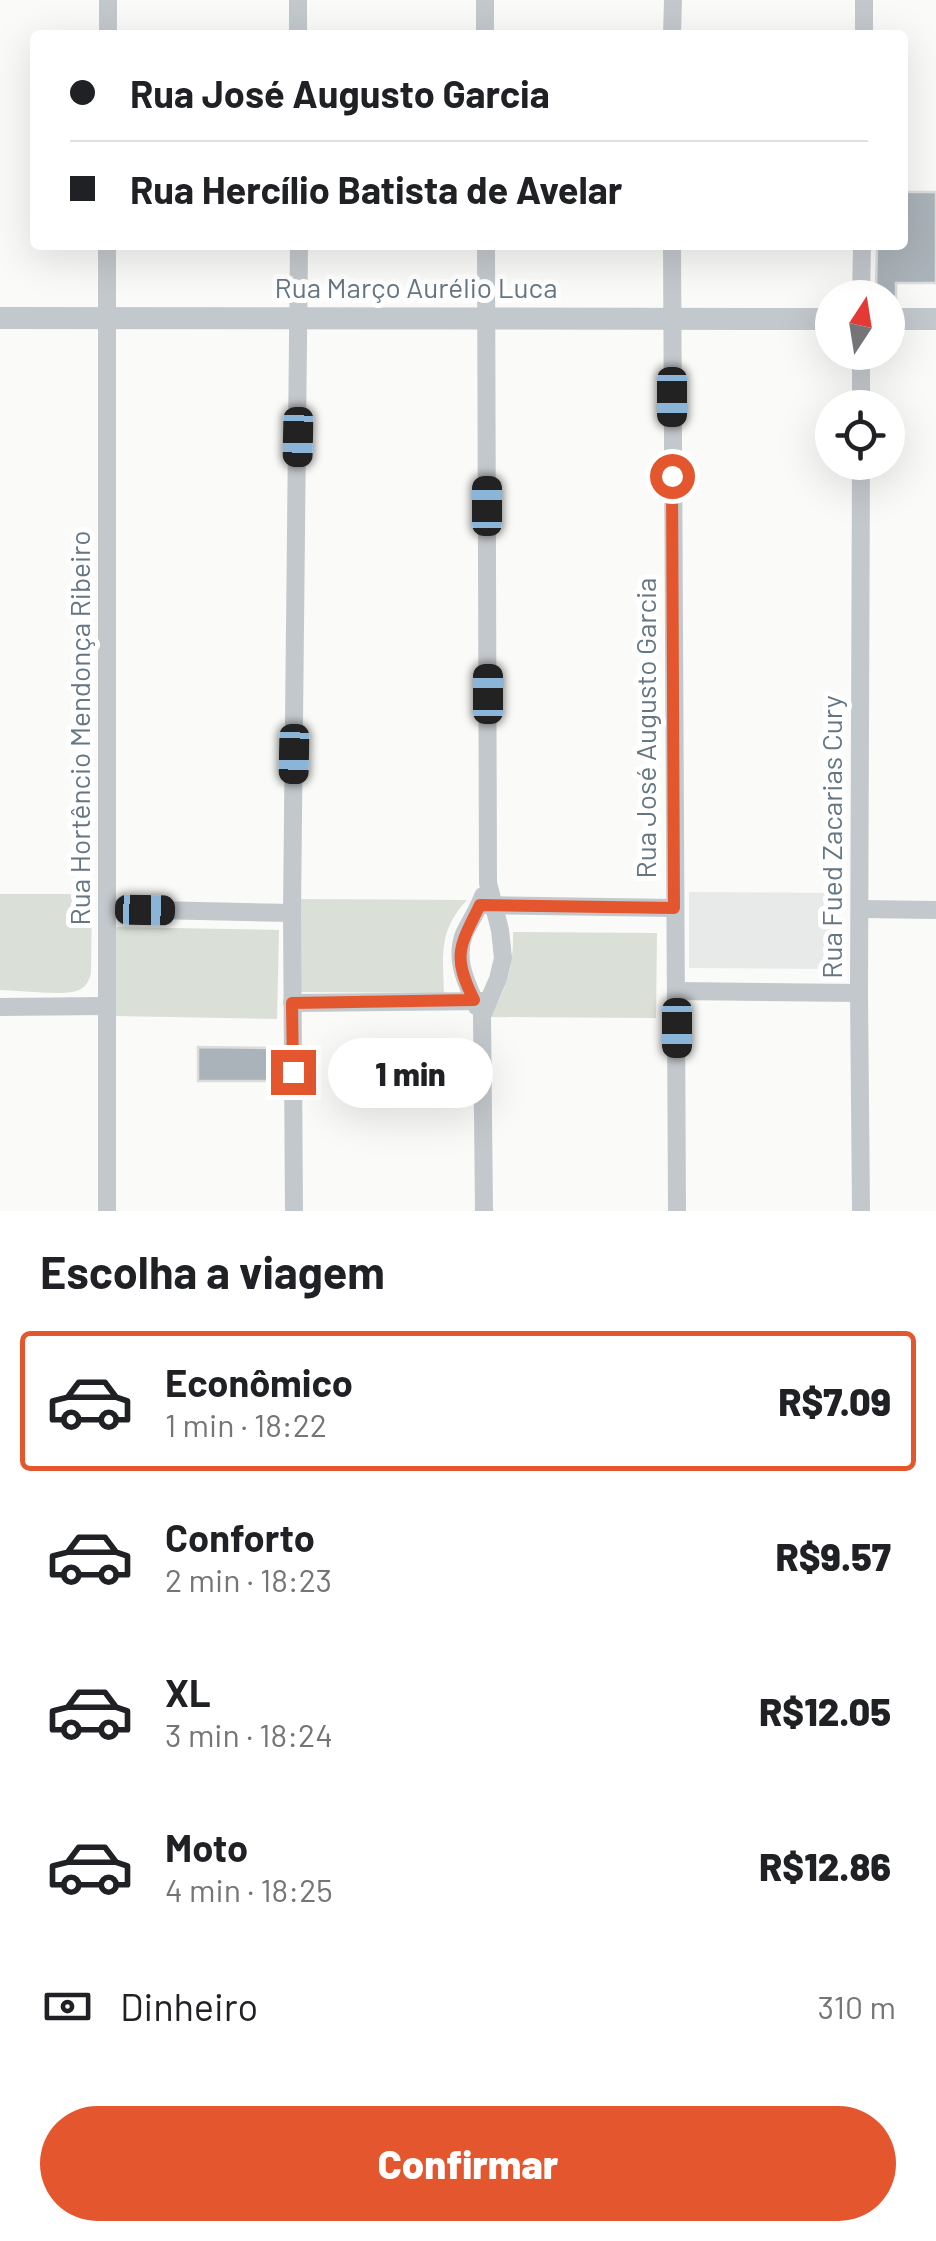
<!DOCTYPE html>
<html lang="pt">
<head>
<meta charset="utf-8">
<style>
  :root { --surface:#fff; --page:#f6f6f6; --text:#202124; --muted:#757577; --line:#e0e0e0; --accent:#e4572e }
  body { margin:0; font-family:Barlow,sans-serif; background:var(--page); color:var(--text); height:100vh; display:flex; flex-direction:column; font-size:38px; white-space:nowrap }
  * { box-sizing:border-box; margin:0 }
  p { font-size:32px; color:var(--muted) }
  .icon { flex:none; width:55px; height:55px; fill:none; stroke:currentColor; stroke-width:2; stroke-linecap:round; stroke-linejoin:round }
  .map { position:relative; height:1211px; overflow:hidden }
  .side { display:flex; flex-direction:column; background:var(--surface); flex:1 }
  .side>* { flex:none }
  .top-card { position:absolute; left:30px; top:30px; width:878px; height:220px; border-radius:10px; box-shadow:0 10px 40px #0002; display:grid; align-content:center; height:220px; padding:0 40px; background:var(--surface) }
  .needle { width:65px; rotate:12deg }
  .tools { position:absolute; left:815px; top:280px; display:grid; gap:20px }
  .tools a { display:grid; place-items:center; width:90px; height:90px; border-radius:50%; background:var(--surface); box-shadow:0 10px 40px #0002; font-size:50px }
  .end { position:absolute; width:45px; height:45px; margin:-22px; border:12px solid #e4572e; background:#fff; box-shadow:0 0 0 5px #fff }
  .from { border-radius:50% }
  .bubble { position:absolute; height:70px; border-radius:35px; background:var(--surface); box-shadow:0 10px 40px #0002; font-size:32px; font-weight:800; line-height:70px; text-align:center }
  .car { position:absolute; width:30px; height:60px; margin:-30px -15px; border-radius:12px; box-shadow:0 0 8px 2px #0007; background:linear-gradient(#222 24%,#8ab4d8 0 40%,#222 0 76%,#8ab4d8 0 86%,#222 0) }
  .top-card b { display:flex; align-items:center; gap:35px; height:95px; font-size:38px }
  .top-card b+b { border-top:2px solid var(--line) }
  .top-card i { width:25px; height:25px; background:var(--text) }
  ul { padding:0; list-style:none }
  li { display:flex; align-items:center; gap:30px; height:140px; margin:0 20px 15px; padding:0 20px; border:5px solid transparent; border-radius:10px }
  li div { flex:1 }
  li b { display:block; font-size:38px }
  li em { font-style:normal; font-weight:800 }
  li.selected { border-color:var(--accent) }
  li>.icon { width:90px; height:90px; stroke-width:1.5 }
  h2 { padding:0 40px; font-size:45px; line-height:120px }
  .pay { display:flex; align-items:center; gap:25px; height:110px; padding:0 40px; font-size:38px }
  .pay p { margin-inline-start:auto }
  .cta { display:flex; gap:20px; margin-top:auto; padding:20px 40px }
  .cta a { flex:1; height:115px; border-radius:60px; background:var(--accent); color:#fff; font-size:40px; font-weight:800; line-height:115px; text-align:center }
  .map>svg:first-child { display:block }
  .built { fill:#e8e9e9 }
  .green { fill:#dadfd7 }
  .building { fill:#aab3b9; stroke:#dcdcda; stroke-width:2.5 }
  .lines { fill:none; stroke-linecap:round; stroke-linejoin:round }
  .minor { stroke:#c3c8cc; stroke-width:18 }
  .tertiary { stroke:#c3c8cc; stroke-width:22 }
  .route { stroke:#e4572e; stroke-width:12 }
  .labels { text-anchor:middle; stroke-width:10; stroke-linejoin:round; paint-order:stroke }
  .street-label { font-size:28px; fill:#657683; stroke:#fff }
</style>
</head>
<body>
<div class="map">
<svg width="936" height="1211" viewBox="0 0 936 1211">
  <rect width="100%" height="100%" fill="#fafaf8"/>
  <!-- built -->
  <polygon class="built" points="689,892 836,893 836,969 689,968"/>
  <!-- green -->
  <g class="green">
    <path d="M0,894H92L91,973C89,981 86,988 76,991C60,996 18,990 0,990Z"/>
    <path d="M299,899L467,900C438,931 443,954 444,993L300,992Z"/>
    <polygon points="116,927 279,930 277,1019 114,1016"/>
    <path d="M513,932L657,933L656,1018L489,1017C507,990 514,964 513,932Z"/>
  </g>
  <!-- building -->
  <g class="building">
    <polygon points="902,192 936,192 936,283 896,283 896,298 876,289 877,245 902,245"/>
    <polygon points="198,1047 276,1048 276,1081 198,1081"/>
  </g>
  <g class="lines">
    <!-- minor -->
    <g class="minor">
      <polyline points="298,0 298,35"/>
      <polyline points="485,0 485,35"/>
      <polyline points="108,35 108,0"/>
      <polyline points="672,35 673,0"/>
      <polyline points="864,35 864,0"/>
      <polyline points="672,245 677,1211"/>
      <polyline points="861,298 862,245"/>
      <polyline points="861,408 861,352"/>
      <polyline points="861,462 859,993 861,1211"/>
      <polyline points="480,905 674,908"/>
      <polyline points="108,909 292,913"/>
      <polyline points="861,909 936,910"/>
      <polyline points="677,991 859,993"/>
      <polyline points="292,1003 488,1001"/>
      <polyline points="0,1007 106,1006"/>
      <path d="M477,1007C467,983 454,961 464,934C470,921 478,910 483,896"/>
      <polyline points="107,1211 107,245"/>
      <polyline points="294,1211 292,913 299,245"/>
      <polyline points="484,1211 482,1016 498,979 503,958 500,930 488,883 486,245"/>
    </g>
    <!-- tertiary -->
    <g class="tertiary">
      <polyline points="0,318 832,319"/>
      <polyline points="888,319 936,319"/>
    </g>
  </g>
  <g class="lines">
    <!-- route -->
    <path class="route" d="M293,1072L292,1003L474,1000C452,956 459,947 480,905L674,908L672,476"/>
  </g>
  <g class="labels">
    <!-- street labels -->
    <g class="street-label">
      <text x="416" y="298">Rua Março Aurélio Luca</text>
      <text transform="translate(80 728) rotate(-90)" y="10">Rua Hortêncio Mendonça Ribeiro</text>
      <text transform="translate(646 728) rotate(-90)" y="10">Rua José Augusto Garcia</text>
      <text transform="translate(832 837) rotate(-90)" y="10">Rua Fued Zacarias Cury</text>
    </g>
  </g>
</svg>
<div class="tools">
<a><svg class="needle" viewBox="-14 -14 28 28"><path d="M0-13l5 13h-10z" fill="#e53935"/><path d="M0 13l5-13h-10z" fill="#757577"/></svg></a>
<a><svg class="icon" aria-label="locate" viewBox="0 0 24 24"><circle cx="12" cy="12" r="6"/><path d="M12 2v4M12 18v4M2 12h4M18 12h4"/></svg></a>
</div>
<i class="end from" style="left:672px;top:476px"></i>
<i class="end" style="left:293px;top:1072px"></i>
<div class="bubble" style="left:328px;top:1038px;width:165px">1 min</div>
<i class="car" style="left:672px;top:397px;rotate:180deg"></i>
<i class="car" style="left:298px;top:437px;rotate:181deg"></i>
<i class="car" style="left:487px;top:506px;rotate:0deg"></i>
<i class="car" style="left:488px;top:694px;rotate:0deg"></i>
<i class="car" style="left:294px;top:754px;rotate:181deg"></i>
<i class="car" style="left:145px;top:910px;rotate:91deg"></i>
<i class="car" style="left:677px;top:1028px;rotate:180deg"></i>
<div class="top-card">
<b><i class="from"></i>Rua José Augusto Garcia</b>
<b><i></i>Rua Hercílio Batista de Avelar</b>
</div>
</div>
<section class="side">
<h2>Escolha a viagem</h2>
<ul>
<li class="selected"><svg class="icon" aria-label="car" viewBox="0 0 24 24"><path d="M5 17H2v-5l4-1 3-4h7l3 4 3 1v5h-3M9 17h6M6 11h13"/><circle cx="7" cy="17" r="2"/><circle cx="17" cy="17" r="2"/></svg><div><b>Econômico</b><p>1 min · 18:22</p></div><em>R$7.09</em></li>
<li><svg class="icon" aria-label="car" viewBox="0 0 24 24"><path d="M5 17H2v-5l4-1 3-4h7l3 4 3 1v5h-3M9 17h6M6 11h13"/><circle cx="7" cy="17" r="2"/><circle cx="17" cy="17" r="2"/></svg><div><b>Conforto</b><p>2 min · 18:23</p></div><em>R$9.57</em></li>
<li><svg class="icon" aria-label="car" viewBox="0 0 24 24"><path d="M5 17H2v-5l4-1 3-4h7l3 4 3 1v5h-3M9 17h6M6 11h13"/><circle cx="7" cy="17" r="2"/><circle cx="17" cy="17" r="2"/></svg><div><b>XL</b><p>3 min · 18:24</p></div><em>R$12.05</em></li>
<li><svg class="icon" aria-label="car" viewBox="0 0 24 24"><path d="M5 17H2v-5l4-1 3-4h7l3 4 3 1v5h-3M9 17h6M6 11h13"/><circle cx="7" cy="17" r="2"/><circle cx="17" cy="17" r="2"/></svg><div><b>Moto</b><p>4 min · 18:25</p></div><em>R$12.86</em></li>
</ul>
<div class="pay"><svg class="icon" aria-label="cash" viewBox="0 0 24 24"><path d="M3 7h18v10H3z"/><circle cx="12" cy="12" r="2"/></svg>Dinheiro<p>310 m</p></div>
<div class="cta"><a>Confirmar</a></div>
</section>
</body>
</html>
